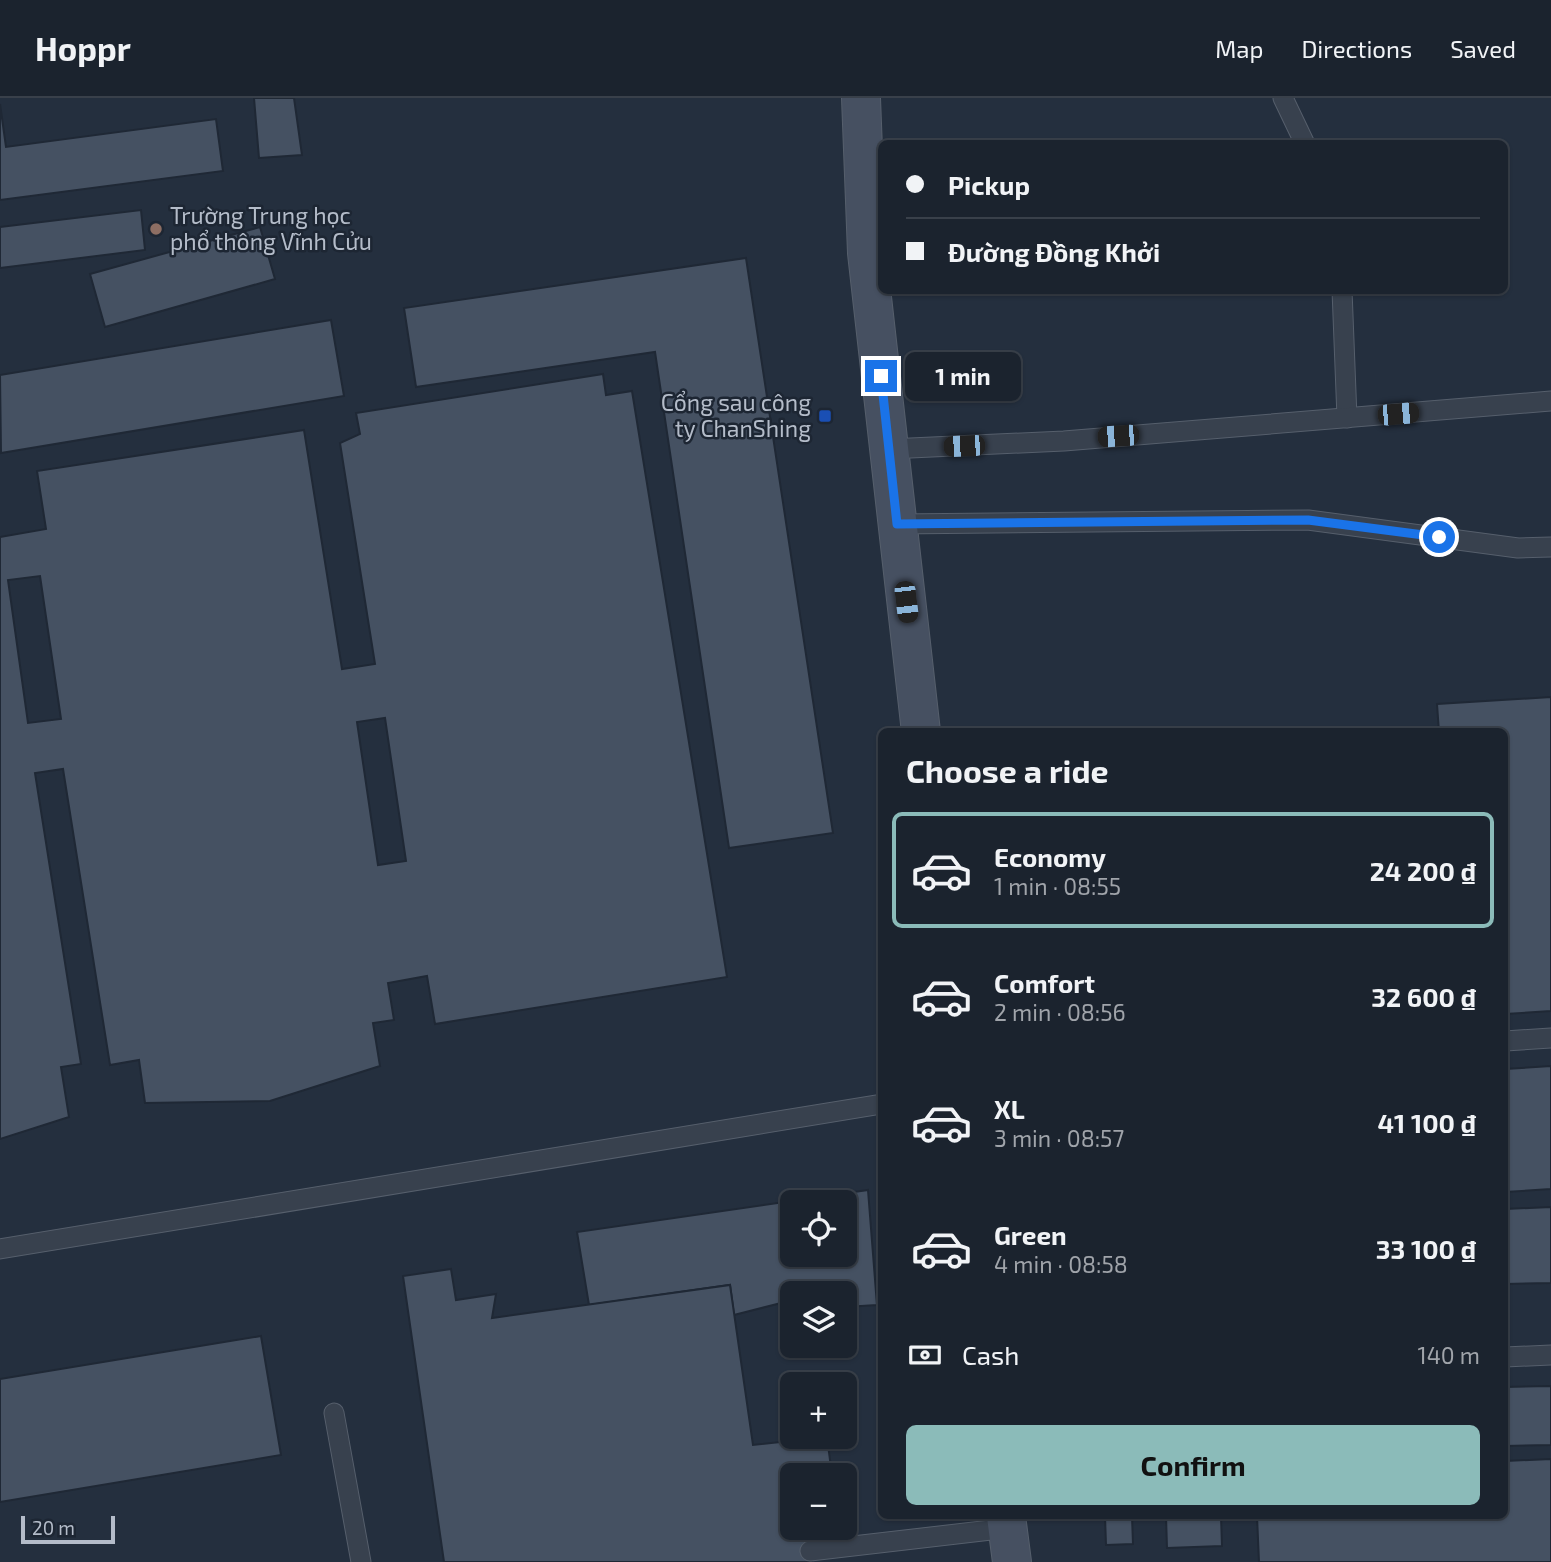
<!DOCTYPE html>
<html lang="en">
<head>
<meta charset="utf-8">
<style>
  :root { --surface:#1b232e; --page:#282f3a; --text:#f1f3f6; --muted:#a0a4aa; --line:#39404a; --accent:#8bbbb9 }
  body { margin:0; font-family:"Exo 2",sans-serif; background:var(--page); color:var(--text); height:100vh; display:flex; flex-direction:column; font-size:26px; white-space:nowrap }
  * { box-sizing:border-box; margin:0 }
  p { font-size:23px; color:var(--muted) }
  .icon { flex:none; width:38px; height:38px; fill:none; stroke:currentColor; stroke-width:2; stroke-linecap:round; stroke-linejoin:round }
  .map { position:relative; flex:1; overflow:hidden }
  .drawer { position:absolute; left:878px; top:630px; width:630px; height:791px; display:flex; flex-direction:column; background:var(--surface); border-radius:10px; box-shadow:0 2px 5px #0004,0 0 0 2px var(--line) }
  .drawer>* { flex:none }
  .guide { position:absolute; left:878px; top:42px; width:630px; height:154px; border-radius:10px; box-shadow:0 2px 5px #0004,0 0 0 2px var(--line); display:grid; align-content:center; height:154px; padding:0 28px; background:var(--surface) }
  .fabs { position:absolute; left:780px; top:1092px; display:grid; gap:14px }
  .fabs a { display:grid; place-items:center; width:77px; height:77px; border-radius:10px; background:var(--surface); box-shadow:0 2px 5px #0004,0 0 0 2px var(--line); font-size:35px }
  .scale { position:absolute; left:21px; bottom:18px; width:94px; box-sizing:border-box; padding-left:7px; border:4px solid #b4bcc9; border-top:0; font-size:19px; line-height:24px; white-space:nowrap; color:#b4bcc9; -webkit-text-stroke:5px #1d2633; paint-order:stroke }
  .end { position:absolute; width:32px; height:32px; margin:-16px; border:9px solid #1a73e8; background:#fff; box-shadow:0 0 0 4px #fff }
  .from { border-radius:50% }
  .bubble { position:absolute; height:49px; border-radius:10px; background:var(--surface); box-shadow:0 2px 5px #0004,0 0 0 2px var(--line); font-size:23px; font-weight:700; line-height:49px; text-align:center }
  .car { position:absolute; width:21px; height:42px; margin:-21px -10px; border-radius:9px; box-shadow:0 0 5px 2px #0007; background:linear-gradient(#222 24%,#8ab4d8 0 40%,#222 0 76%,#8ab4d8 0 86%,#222 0) }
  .guide b { display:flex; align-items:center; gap:24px; height:66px; font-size:26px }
  .guide b+b { border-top:2px solid var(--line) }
  .guide i { width:18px; height:18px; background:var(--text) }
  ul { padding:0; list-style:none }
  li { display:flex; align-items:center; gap:21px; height:116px; margin:0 14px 10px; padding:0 14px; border:4px solid transparent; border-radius:10px }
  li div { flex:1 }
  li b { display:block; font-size:26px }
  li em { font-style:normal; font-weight:700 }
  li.on { border-color:var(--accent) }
  li>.icon { width:63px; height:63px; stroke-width:1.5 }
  h2 { padding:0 28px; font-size:32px; line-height:84px }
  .pay { display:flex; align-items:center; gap:18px; height:77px; padding:0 28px; font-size:26px }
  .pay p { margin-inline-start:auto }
  .action { display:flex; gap:14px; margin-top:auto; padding:14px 28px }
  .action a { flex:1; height:80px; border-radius:10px; background:var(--accent); color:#111; font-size:28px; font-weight:700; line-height:80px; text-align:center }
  header { display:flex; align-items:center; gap:42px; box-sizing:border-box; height:98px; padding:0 35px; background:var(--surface); border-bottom:2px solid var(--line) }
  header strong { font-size:33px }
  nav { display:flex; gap:38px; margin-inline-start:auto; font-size:24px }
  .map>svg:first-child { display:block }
  .building { fill:#455162; stroke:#1f2835; stroke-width:2; fill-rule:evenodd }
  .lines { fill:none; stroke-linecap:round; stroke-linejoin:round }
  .service-casing { stroke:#565f6c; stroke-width:21 }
  .secondary-casing { stroke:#565f6c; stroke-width:40 }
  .service { stroke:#38414e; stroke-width:19 }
  .secondary { stroke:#465061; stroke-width:38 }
  .route { stroke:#1a73e8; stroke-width:9 }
  .education-dot { fill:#8d6e63; stroke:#1d2633; stroke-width:2.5 }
  .transit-dot { fill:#1a4fb4; stroke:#1d2633; stroke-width:2.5 }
  .labels { text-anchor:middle; stroke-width:5; stroke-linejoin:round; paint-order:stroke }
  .poi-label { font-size:23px; fill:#b4bcc9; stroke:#1d2633; text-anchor:start }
</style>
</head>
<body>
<header>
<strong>Hoppr</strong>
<nav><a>Map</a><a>Directions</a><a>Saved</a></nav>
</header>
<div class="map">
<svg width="1551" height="1464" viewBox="0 0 1551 1464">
  <rect width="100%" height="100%" fill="#242f3e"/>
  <!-- building -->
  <g class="building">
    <polygon points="254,0 294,0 302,57 259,60"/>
    <polygon points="0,6 6,49 216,21 223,73 0,102"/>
    <polygon points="141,112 145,152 0,170 0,129"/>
    <polygon points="260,129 275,181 105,229 90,176"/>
    <polygon points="746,160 833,735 729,750 655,254 416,289 404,210"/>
    <polygon points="331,222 344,298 1,355 0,277"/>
    <path d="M603,276L606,297L632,293L727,879L435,926L427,878L388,885L394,922L373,925L380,968L270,1003L145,1005L139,962L110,967L63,671L35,675L81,966L61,969L69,1019L0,1041V439L46,431L37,373L304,332L342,571L375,566L340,345L360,336L356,315ZM40,478L61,621L28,625L8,482ZM385,620L406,763L378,767L357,624Z"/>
    <polygon points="1551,599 1551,913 1505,916 1505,634 1439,634 1437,606"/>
    <polygon points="1551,968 1551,1091 1505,1094 1505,971"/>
    <path d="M868,1092L877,1207L845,1209V1195H841V1189L817,1195H793V1202L734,1217L730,1187L589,1207L577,1134ZM793,1104H845V1157H793Z"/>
    <polygon points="1551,1109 1551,1185 1505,1186 1505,1111"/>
    <polygon points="451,1171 456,1202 496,1196 492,1220 730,1187 753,1347 827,1339 832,1377 793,1377 793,1430 807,1430 812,1464 444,1464 403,1178"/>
    <polygon points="261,1238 281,1357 0,1404 0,1281"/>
    <polygon points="1551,1288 1551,1347 1505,1348 1505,1289"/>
    <polygon points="1551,1361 1551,1464 1259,1464 1257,1418 1505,1418 1505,1363"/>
    <polygon points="1105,1418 1132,1418 1133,1446 1106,1447"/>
    <polygon points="1166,1418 1221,1418 1222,1448 1167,1450"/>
  </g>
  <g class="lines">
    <!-- service casing -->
    <g class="service-casing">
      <g id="service">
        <polyline points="1283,0 1305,46"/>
        <polyline points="1342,192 1347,320"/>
        <polyline points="889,351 1064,343 1551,303"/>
        <polyline points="897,426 1308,422 1518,450 1551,449"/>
        <polyline points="1505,943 1551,940"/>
        <polyline points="0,1151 882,1006"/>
        <polyline points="1505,1259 1551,1257"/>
        <polyline points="334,1315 361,1464"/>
        <polyline points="810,1453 1008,1430"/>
      </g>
    </g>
    <!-- secondary casing -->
    <g class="secondary-casing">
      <g id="secondary">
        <polyline points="861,0 867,155 921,634"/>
        <polyline points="1006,1418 1012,1464"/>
      </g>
    </g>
    <!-- service -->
    <use href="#service" class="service"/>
    <!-- secondary -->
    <use href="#secondary" class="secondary"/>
  </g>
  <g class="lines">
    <!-- route -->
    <polyline class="route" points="881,278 897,426 1308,422 1439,439"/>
  </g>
  <!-- markers -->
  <circle class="education-dot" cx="156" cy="131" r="7"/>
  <rect class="transit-dot" x="818" y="311" width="14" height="14" rx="3.5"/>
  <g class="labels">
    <!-- poi labels -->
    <g class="poi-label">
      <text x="170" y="126">Trường Trung học<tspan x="170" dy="26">phổ thông Vĩnh Cửu</tspan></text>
      <text x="811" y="313" text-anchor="end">Cổng sau công<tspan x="811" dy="26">ty ChanShing</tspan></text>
    </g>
  </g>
</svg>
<div class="fabs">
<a><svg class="icon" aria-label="locate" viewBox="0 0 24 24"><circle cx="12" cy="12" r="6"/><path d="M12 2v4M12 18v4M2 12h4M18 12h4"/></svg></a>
<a><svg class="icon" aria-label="layers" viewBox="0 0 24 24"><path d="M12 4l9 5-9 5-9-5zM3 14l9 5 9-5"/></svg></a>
<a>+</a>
<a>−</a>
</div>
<div class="scale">20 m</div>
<i class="end from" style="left:1439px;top:439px"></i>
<i class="end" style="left:881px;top:278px"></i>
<div class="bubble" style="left:905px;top:254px;width:116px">1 min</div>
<i class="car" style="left:1398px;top:316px;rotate:85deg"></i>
<i class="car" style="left:1118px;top:338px;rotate:266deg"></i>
<i class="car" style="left:964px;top:348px;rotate:268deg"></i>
<i class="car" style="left:906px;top:504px;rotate:173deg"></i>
<div class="guide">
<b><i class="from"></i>Pickup</b>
<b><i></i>Đường Đồng Khởi</b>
</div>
<section class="drawer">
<h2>Choose a ride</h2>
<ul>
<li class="on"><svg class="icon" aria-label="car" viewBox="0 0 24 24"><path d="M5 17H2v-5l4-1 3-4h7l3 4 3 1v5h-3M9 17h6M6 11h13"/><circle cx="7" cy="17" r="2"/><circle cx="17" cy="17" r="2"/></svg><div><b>Economy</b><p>1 min · 08:55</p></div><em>24 200 ₫</em></li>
<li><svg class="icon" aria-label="car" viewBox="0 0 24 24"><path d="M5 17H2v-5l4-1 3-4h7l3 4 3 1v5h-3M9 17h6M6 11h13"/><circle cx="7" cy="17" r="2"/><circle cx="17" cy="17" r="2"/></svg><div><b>Comfort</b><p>2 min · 08:56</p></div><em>32 600 ₫</em></li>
<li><svg class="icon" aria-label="car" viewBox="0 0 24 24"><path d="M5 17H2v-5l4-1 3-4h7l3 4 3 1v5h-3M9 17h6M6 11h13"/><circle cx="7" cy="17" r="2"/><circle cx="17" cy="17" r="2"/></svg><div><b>XL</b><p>3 min · 08:57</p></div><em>41 100 ₫</em></li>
<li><svg class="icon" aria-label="car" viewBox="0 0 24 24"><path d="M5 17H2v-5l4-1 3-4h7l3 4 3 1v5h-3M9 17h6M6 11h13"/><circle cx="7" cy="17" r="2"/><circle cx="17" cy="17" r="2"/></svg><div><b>Green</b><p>4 min · 08:58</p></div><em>33 100 ₫</em></li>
</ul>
<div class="pay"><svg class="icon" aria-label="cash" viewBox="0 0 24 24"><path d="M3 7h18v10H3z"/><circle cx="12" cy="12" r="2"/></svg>Cash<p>140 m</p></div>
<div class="action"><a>Confirm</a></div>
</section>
</div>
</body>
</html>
